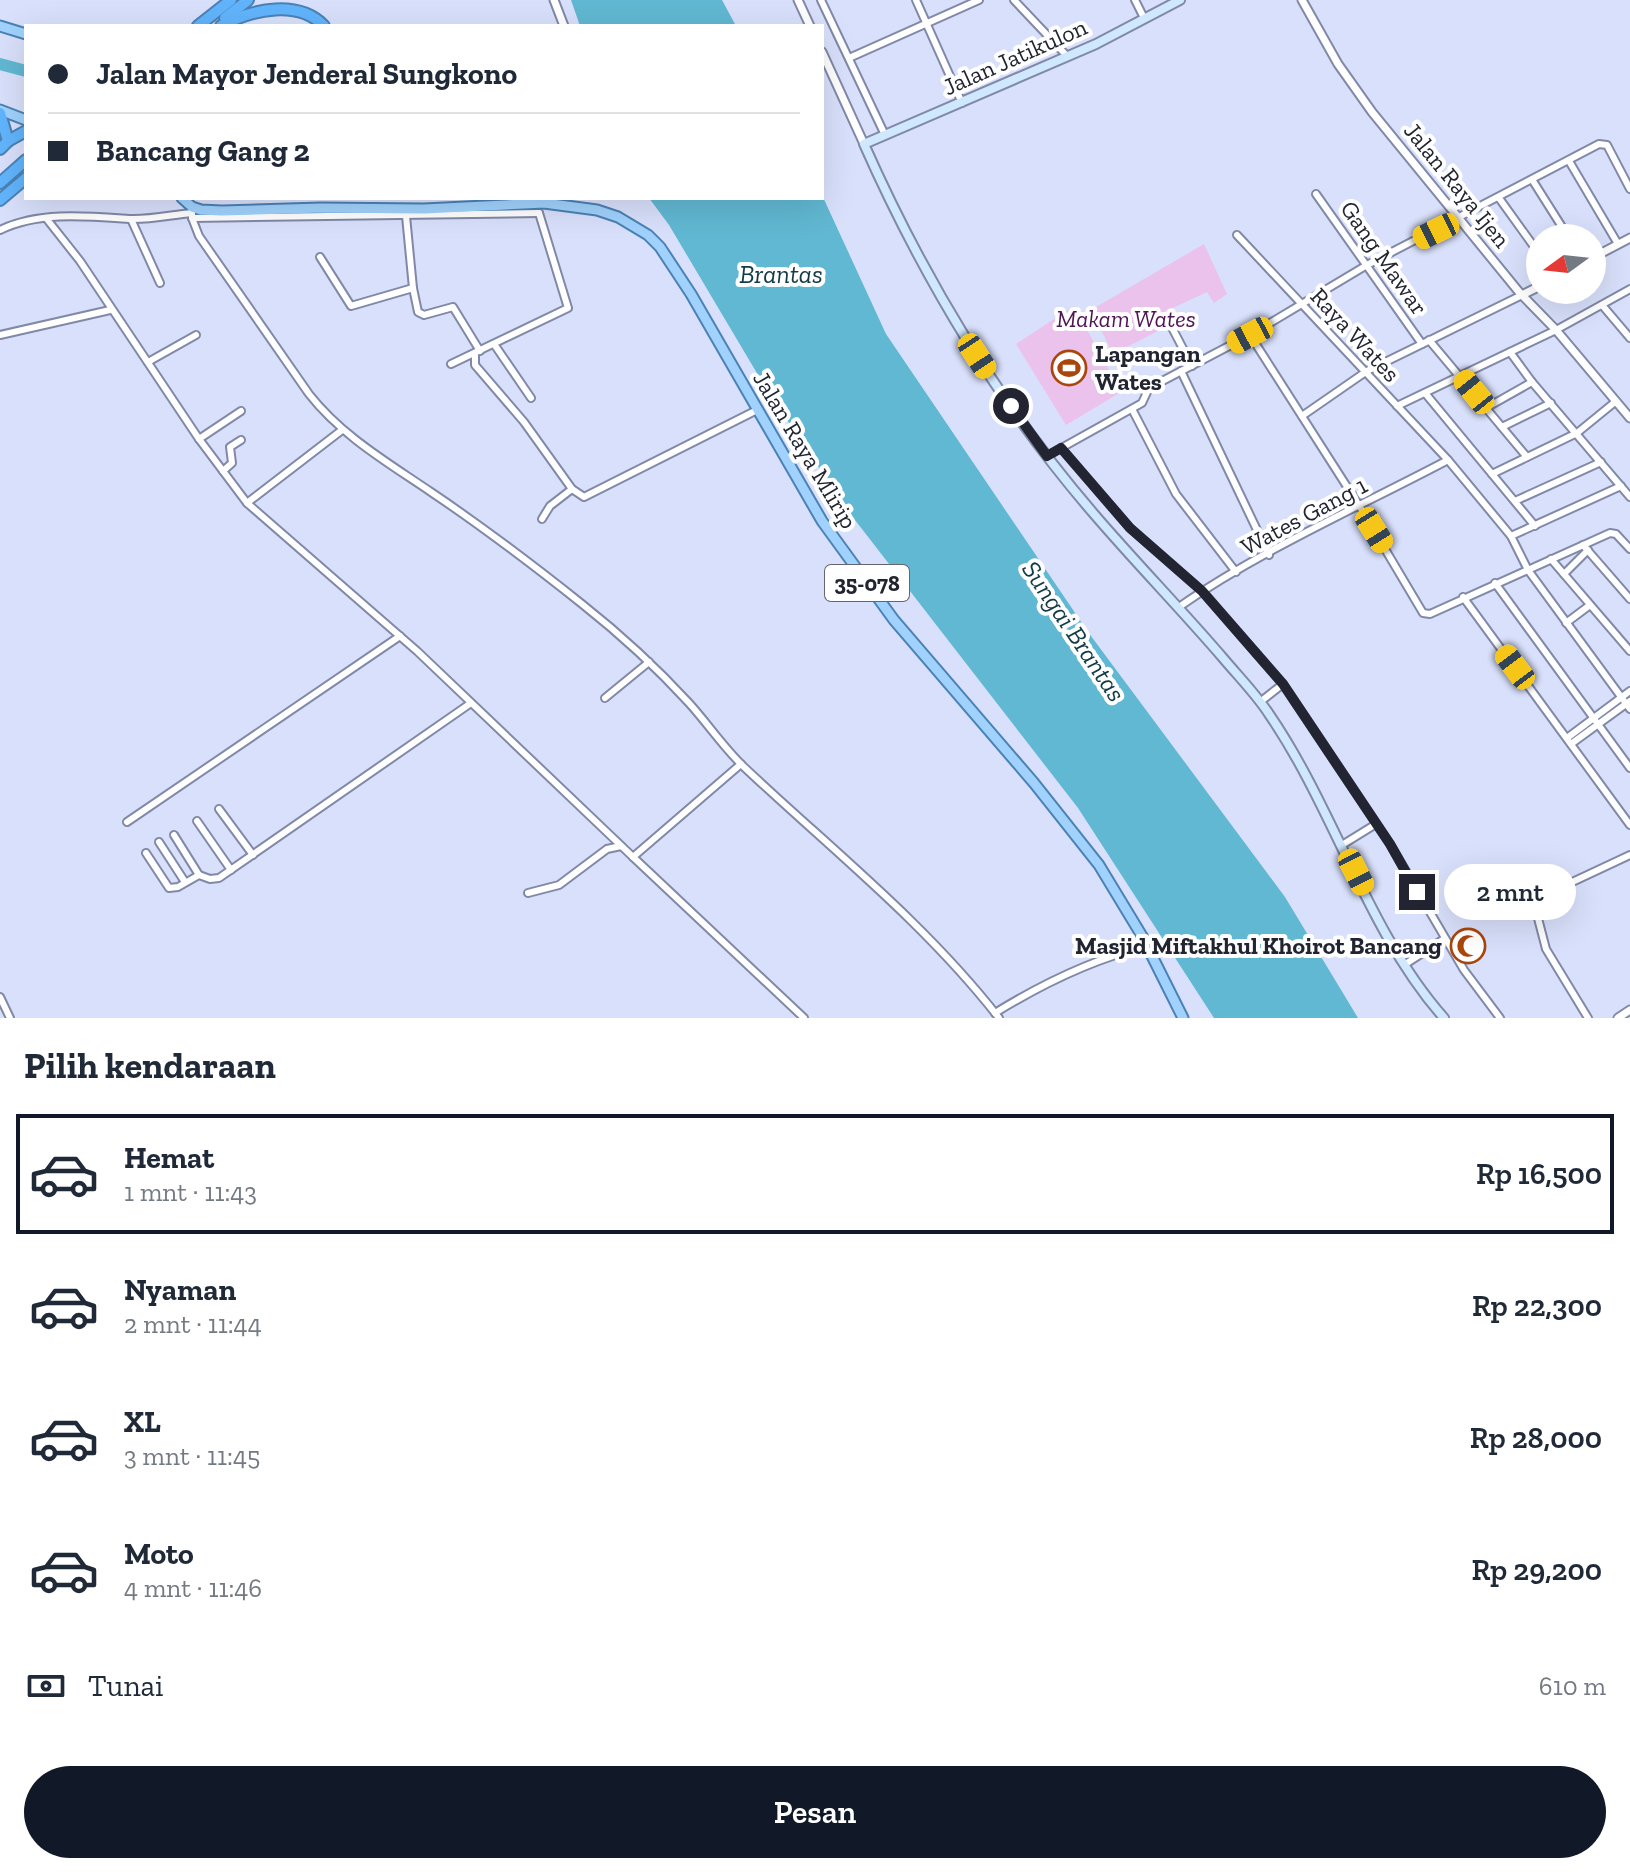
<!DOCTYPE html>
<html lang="id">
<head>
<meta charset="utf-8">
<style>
  :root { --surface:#fff; --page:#f2f2f3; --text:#1f2937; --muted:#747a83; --line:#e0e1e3; --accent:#111827 }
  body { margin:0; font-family:"Zilla Slab",serif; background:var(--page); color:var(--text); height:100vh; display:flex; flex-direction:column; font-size:30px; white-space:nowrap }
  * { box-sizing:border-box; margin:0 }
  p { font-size:26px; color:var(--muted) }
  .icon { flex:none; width:44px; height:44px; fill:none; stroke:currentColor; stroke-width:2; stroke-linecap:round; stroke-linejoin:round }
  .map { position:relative; height:1018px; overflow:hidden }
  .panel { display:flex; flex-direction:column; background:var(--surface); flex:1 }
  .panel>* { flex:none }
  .hud { position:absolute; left:24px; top:24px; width:800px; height:176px; border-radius:0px; box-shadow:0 8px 32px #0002; display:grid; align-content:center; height:176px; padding:0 24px; background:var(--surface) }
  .needle { width:52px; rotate:255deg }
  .buttons { position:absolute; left:1526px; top:224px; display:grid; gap:16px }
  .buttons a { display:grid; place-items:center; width:80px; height:80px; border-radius:50%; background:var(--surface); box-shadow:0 8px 32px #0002; font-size:40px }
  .end { position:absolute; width:36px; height:36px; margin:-18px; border:10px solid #222531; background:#fff; box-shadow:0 0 0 4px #fff }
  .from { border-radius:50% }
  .bubble { position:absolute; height:56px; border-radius:28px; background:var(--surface); box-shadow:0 8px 32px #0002; font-size:26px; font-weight:600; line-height:56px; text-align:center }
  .car { position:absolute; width:24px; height:48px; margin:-24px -12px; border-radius:10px; box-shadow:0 0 6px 2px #0007; background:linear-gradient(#f5c518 24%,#345 0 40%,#f5c518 0 76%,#345 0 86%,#f5c518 0) }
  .hud b { display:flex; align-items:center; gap:28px; height:76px; font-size:30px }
  .hud b+b { border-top:2px solid var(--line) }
  .hud i { width:20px; height:20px; background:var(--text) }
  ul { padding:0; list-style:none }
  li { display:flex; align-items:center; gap:24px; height:120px; margin:0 16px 12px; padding:0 8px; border:4px solid transparent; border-radius:0px }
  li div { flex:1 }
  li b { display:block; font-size:30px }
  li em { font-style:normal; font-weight:600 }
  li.active { border-color:var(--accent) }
  li>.icon { width:72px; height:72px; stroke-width:1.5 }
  h2 { padding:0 24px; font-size:36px; line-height:96px }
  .pay { display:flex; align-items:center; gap:20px; height:88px; padding:0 24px; font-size:30px }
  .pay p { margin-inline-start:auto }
  .cta { display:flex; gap:16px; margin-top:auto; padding:16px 24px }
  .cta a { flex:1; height:92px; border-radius:48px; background:var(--accent); color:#fff; font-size:32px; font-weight:600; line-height:92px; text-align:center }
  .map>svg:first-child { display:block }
  .green { fill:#ebc2ec }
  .water { fill:#61b8d2 }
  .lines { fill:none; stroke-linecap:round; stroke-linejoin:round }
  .river { stroke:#61b8d2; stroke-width:12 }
  .minor-casing { stroke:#8089a7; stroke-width:10 }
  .tertiary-casing { stroke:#8089a7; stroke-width:11 }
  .secondary-casing { stroke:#8089a7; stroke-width:12 }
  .primary-casing { stroke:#4b82b5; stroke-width:13 }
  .motorway-casing { stroke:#4b82b5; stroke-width:14 }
  .minor { stroke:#fff; stroke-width:6 }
  .tertiary { stroke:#fff; stroke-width:7 }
  .secondary { stroke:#d0e8fe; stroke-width:8 }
  .primary { stroke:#a0d2fd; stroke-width:9 }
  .motorway { stroke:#61b4fc; stroke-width:10 }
  .route { stroke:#222531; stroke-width:10 }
  .labels { text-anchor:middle; stroke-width:8; stroke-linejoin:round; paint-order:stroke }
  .shield { fill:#fff; stroke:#64666f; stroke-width:2 }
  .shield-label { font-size:22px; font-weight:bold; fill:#222531 }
  .street-label { font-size:24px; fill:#222531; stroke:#fff }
  .park-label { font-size:24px; font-style:italic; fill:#511454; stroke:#fff }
  .poi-label { font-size:24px; font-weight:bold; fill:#222531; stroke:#fff; text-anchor:start }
  .water-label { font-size:26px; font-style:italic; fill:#133b47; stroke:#fff }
</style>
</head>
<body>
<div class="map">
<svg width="1630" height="1018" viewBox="0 0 1630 1018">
  <rect width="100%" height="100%" fill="#d9e0fb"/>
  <!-- green -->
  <g class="green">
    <polygon points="1204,244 1227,294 1214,303 1207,292 1162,313 1164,322 1158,325 1160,330 1113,354 1091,310"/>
    <polygon points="1074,306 1121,392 1066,425 1016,344"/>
  </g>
  <!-- water -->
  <g class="water">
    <polygon points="571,0 722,0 736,26 580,26"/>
    <polygon points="822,195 886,334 1088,632 1285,897 1358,1018 1214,1018 1078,808 848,511 767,390 669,225 649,198 822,198"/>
  </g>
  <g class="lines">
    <!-- river -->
    <polyline class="river" points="0,64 26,71"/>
    <!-- minor casing -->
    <g class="minor-casing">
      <g id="minor">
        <polyline points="821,0 885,135"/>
        <polyline points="916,0 962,103"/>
        <polyline points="1014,0 1067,56"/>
        <polyline points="1135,0 1144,18"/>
        <polyline points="849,58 979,0"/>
        <polyline points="1569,161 1618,244"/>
        <polyline points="1533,181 1569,238"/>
        <polyline points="1316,194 1422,344"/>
        <polyline points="1499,198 1540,255"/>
        <path d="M192,207V218L199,236L309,394C342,436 387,462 431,492C483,527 533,565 582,604C620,634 656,667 689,703C708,724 724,748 744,767C831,849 925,923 999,1018"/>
        <polyline points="406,216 413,288 418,312 424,315 453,307 480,351"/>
        <polyline points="46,218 80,261 199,439 247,503 342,430"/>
        <polyline points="192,218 539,213"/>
        <polyline points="131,219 160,283"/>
        <path d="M0,230C38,211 88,216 129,219C149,220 171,215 191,213"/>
        <polyline points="1237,235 1448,460 1511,536 1528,570 1630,709"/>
        <polyline points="320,257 351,306 413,288"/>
        <polyline points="1602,305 1630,338"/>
        <polyline points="1167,318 1192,366"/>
        <polyline points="0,335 110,310"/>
        <polyline points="1250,335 1360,507 1423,613 1430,614 1610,533 1616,534 1630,549"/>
        <polyline points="1429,340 1527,457"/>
        <polyline points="494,344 531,398"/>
        <polyline points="1510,352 1532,382 1630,497"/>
        <polyline points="475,354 475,365 524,422 572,489 584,497 757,410"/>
        <polyline points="148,362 196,335"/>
        <polyline points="451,364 568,308 539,213"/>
        <polyline points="1181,371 1269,555"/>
        <polyline points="1425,393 1535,526"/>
        <polyline points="1397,406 1556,330 1630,289"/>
        <polyline points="1486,408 1532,382"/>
        <polyline points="1132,409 1176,494 1236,572"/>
        <polyline points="1302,416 1367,371 1522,295"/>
        <polyline points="1502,427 1551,403"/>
        <polyline points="199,439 241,411"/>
        <polyline points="1061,448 1130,528 1202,591 1283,684 1390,844 1464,970 1500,1018"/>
        <polyline points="1047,456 1142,403 1149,388 1250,335 1367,265 1599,144 1607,145 1630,189"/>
        <polyline points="223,471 232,463 230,447 241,440"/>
        <polyline points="1492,474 1577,433 1615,402"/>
        <polyline points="1515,501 1601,462"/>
        <polyline points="247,503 417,651 633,857"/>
        <polyline points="542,519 550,506 572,489"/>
        <polyline points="1511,536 1621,486"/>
        <polyline points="1583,545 1630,599"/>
        <polyline points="1551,559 1630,651"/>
        <polyline points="1564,574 1588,550"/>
        <polyline points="1495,583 1630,768"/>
        <polyline points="1463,597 1630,825"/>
        <path d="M1179,607C1261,550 1359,507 1448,460"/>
        <polyline points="1566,623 1590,605"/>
        <polyline points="605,698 649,662"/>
        <polyline points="1260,702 1283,684"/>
        <polyline points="1567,738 1630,691"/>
        <polyline points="1571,744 1630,701"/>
        <polyline points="741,764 633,857 804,1018"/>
        <polyline points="219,809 253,855"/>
        <polyline points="197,821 231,870"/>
        <polyline points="127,822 400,636"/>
        <polyline points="174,835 199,875"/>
        <polyline points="159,842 185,882"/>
        <polyline points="1342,845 1376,824"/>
        <polyline points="146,853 169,888 178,887 199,875 210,879 219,878 471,703"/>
        <polyline points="528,893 559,885 607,849 621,846"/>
        <polyline points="1404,965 1444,939"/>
        <polyline points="0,997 10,1018"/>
        <path d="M995,1013C1042,984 1093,959 1147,946"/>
        <polyline points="1588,1018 1546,949 1534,903 1551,892 1630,855"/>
      </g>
    </g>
    <!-- tertiary casing -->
    <g class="tertiary-casing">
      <g id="tertiary">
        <polyline points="554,0 564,26"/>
        <polyline points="798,0 810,26"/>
        <polyline points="1302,0 1338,64 1372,112 1519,292 1556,330 1630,418"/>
        <polyline points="822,52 864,144"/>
        <polyline points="1592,258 1630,238"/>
        <polyline points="1522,295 1540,286"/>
        <polyline points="1618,1018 1630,1010"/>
      </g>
    </g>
    <!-- secondary casing -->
    <g class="secondary-casing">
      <path id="secondary" d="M1180,0L1096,44L864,144C923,277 999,404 1094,514C1136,563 1181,609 1223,658C1239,677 1256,694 1269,714C1335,810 1367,931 1444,1018"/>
    </g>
    <!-- primary casing -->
    <g class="primary-casing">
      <g id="primary">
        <polyline points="0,26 26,34"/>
        <polyline points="0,110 26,120"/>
        <polyline points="182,198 192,207 201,210 222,211 321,208 424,209 544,203 597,210 618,217 648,235 660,247 691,294 822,521 894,620 1034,783 1099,865 1142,936 1183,1018"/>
      </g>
    </g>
    <!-- motorway casing -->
    <g class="motorway-casing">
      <g id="motorway">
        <polyline points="225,18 248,0"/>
        <polyline points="198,26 231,0"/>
        <path d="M221,26C254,8 299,0 324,26"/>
        <polyline points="0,113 8,141"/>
        <polyline points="0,149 8,141 26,131"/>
        <polyline points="0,183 26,160"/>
        <polyline points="0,200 26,178"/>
      </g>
    </g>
    <!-- minor -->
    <use href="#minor" class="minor"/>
    <!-- tertiary -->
    <use href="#tertiary" class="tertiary"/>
    <!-- secondary -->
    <use href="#secondary" class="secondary"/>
    <!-- primary -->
    <use href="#primary" class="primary"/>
    <!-- motorway -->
    <use href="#motorway" class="motorway"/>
  </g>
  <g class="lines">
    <!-- route -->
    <polyline class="route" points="1011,406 1047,456 1061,448 1130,528 1202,591 1283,684 1390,844 1417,892"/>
  </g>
  <!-- icons -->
  <defs>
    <g id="stadium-ring" transform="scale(1.8)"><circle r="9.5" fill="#fff" stroke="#a9460c" stroke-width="1.5"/><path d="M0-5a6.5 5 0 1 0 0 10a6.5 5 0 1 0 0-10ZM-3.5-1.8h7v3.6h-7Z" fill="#a9460c"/></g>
    <g id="mosque-ring" transform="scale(1.8)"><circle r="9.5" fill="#fff" stroke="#a9460c" stroke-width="1.5"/><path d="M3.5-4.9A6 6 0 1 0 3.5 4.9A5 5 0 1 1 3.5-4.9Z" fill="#a9460c"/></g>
  </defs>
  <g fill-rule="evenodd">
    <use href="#stadium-ring" x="1069" y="368"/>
    <use href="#mosque-ring" x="1468" y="946"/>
  </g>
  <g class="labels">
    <!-- shield labels -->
    <rect class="shield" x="825" y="565" width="84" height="36" rx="6"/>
    <g class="shield-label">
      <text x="867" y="591">35-078</text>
    </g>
    <!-- street labels -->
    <g class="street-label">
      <text transform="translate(1015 57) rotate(-24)" y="8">Jalan Jatikulon</text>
      <text transform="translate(1457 185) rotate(51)" y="8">Jalan Raya Ijen</text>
      <text transform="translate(1384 258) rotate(55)" y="8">Gang Mawar</text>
      <text transform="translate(1355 335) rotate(47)" y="8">Raya Wates</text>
      <text transform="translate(805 450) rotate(59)" y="8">Jalan Raya Mlirip</text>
      <text transform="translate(1304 516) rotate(-28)" y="8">Wates Gang 1</text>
    </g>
    <!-- park labels -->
    <g class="park-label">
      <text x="1126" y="327">Makam Wates</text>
    </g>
    <!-- poi labels -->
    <g class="poi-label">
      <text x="1095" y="362">Lapangan<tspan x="1095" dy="28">Wates</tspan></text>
      <text x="1442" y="954" text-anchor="end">Masjid Miftakhul Khoirot Bancang</text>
    </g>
    <!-- water labels -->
    <g class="water-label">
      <text x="781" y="283">Brantas</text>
      <text transform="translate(1074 631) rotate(56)" y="9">Sungai Brantas</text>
    </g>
  </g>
</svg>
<div class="buttons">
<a><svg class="needle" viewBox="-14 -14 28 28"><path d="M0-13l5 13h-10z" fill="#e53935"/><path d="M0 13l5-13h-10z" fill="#747a83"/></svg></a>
</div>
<i class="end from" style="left:1011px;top:406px"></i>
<i class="end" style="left:1417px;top:892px"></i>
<div class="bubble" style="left:1444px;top:864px;width:132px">2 mnt</div>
<i class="car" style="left:1436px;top:231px;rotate:244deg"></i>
<i class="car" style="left:1250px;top:335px;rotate:242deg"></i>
<i class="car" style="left:977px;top:356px;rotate:147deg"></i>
<i class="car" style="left:1474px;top:392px;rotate:321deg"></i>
<i class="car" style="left:1374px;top:530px;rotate:148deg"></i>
<i class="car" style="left:1515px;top:667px;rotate:323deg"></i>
<i class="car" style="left:1356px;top:872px;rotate:153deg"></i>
<div class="hud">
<b><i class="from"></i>Jalan Mayor Jenderal Sungkono</b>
<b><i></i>Bancang Gang 2</b>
</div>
</div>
<section class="panel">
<h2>Pilih kendaraan</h2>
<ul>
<li class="active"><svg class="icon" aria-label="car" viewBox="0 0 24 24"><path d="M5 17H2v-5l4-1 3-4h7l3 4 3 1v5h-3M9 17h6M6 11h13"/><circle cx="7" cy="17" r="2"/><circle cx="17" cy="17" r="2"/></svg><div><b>Hemat</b><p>1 mnt · 11:43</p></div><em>Rp 16,500</em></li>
<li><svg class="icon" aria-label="car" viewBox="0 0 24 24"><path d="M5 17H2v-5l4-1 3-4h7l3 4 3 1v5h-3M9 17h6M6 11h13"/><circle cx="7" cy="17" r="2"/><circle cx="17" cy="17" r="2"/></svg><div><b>Nyaman</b><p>2 mnt · 11:44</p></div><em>Rp 22,300</em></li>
<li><svg class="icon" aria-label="car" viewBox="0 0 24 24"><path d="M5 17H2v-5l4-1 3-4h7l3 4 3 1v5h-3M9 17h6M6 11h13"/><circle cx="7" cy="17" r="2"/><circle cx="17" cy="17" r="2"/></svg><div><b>XL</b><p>3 mnt · 11:45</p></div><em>Rp 28,000</em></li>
<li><svg class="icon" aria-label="car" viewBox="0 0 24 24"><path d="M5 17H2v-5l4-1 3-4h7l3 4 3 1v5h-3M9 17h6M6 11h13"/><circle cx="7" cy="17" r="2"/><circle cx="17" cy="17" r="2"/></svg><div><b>Moto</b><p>4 mnt · 11:46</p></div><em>Rp 29,200</em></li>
</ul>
<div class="pay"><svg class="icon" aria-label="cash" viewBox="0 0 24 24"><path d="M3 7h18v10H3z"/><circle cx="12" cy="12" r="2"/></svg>Tunai<p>610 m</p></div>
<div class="cta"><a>Pesan</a></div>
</section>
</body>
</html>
